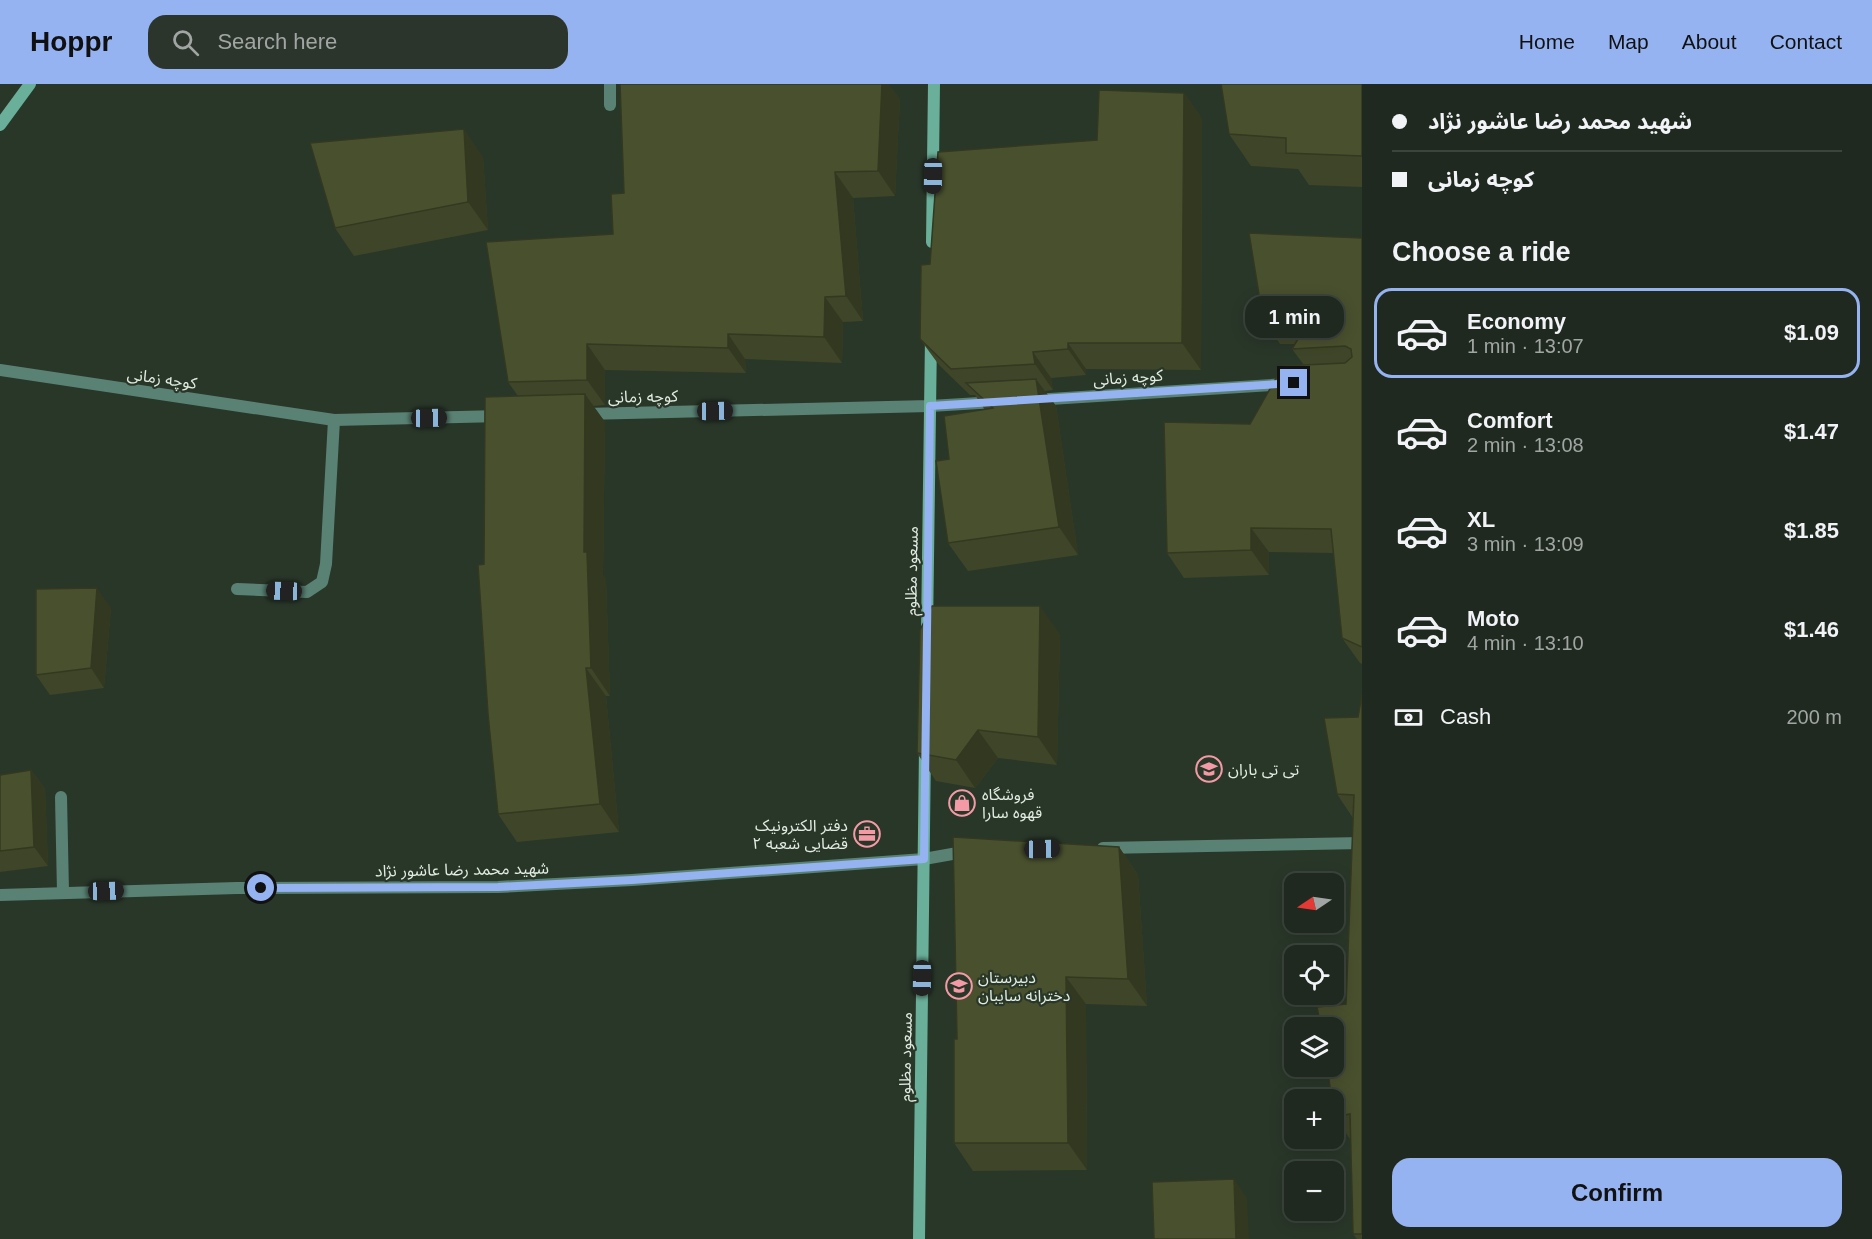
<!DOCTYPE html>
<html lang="en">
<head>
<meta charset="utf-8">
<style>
  :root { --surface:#1f291f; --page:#2c352c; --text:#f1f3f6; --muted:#a1a6a4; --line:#3c453d; --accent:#95b2f1 }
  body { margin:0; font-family:Arial,"Noto Sans Arabic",sans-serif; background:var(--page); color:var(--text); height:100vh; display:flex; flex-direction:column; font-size:22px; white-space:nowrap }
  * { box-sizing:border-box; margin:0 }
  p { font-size:20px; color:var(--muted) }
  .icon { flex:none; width:33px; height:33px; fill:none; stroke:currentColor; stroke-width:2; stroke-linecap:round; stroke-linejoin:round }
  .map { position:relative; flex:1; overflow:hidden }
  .drawer { display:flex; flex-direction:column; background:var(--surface); width:510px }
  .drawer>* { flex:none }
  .banner { display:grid; align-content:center; height:132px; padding:0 30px; background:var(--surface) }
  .needle { width:39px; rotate:257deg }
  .buttons { position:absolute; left:1284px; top:789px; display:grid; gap:12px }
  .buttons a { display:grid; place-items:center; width:60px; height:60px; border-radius:12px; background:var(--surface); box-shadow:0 3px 15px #0003,0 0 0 2px var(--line); font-size:30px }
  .end { position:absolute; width:27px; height:27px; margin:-14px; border:8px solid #95b2f1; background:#111; box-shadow:0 0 0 3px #111 }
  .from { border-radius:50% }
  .bubble { position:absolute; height:42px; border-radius:18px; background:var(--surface); box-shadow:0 3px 15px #0003,0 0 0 2px var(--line); font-size:20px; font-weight:700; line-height:42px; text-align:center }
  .car { position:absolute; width:18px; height:36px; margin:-18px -9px; border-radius:8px; box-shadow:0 0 4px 2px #0007; background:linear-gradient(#222 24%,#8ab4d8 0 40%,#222 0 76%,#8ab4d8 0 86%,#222 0) }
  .banner b { display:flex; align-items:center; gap:21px; height:57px; font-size:22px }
  .banner b+b { border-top:2px solid var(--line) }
  .banner i { width:15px; height:15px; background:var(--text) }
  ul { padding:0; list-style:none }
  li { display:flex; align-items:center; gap:18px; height:90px; margin:0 12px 9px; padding:0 18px; border:3px solid transparent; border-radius:18px }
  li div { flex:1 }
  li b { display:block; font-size:22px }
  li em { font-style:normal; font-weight:700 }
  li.current { border-color:var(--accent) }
  li>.icon { width:54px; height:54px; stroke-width:1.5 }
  h2 { padding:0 30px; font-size:27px; line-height:72px }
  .pay { display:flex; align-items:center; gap:15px; height:66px; padding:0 30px; font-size:22px }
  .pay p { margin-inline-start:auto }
  .action { display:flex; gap:12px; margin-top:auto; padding:12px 30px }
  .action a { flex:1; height:69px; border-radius:18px; background:var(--accent); color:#111; font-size:24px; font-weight:700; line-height:69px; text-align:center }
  header { display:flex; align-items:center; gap:36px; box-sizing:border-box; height:84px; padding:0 30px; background:var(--accent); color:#111 }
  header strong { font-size:28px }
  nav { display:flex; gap:33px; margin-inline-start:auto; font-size:21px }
  .search { width:420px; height:54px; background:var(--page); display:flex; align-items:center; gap:15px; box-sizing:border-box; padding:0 21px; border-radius:18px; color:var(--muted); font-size:22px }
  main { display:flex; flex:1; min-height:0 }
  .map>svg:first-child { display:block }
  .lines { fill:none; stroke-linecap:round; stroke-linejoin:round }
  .street { stroke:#598274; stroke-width:12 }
  .secondary { stroke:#6aaf99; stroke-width:12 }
  .wall { fill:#3f4528 }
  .shaded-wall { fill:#333820 }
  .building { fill:#49502e; stroke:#333820; stroke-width:1.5 }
  .route { stroke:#95b2f1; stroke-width:8 }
  .labels { text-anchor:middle; stroke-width:4.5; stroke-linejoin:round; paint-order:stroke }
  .street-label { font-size:16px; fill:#e2ece2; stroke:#293729 }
  .poi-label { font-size:16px; fill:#e2ece2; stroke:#293729; text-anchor:start }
</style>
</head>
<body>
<header>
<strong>Hoppr</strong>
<div class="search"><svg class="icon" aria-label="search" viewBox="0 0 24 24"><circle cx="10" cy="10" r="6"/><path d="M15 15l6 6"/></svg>Search here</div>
<nav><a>Home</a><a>Map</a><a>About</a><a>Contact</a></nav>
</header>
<main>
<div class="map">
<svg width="1362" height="1155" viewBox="0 0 1362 1155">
  <rect width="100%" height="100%" fill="#293729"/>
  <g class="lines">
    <!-- street -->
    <g class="street">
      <polyline points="610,0 610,21"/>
      <polyline points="0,286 334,336 501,332"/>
      <polyline points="1034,316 1286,300"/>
      <polyline points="584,330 930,322 996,318"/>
      <polyline points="237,505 307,508 322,498 326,480 334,336"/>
      <polyline points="61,713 63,808"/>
      <polyline points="1103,764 1362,759"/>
      <polyline points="0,811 237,804 498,803 632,796 924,775 969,767"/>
    </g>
    <!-- secondary -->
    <g class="secondary">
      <polyline points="0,41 30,0"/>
      <polyline points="932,158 934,0"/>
      <polyline points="927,548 931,253"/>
      <polyline points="919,1155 925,664"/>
    </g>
  </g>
  <!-- wall -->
  <g class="wall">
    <polygon points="1362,0 1362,103 1309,101 1298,85 1251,82 1229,50"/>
    <polygon points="1184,9 1202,35 1201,286 1086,285 1086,291 1051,294 1053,306 1045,307 1056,322 1078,471 968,487 948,459 985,326 975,311 970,311 939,281 920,255 930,180 1097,56"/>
    <polygon points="900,15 895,112 853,114 863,237 843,238 842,279 745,275 746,289 605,286 605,321 593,322 605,338 603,491 606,496 610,612 606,612 619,748 517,758 498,730 484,480 518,312 508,298 613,150 624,109"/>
    <polygon points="483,73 488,146 354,172 335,144"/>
    <polygon points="1362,154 1362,580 1360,579 1342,554 1334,469 1269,468 1269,491 1184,494 1167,469 1250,340 1304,281 1292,265 1296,260 1280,260 1263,235"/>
    <polygon points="111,524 104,604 50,611 36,591"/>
    <polygon points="1060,550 1057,681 998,674 975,704 936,697 917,669"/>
    <polygon points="1358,633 1350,1055 1335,1033 1346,920 1353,734 1337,710"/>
    <polygon points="31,686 45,705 48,782 0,788 0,691"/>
    <polygon points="1119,763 1138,791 1147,922 1086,920 1087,1086 973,1087 954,1059 957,955"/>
    <polygon points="1353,1150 1362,1150 1362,1155 1357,1155"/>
  </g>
  <!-- shaded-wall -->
  <g class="shaded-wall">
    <polygon points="882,0 889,0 900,15 895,112 878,87"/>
    <polygon points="1184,9 1202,35 1201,286 1182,259"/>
    <polygon points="464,45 483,73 488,146 468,118"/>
    <polygon points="835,88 853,114 863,237 846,212"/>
    <polygon points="825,213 843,238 842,279 824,253"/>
    <polygon points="728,250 745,275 746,289 728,264"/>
    <polygon points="1068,259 1086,285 1086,291 1068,265"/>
    <polygon points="587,260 605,286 605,321 587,296"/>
    <polygon points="1033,268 1051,294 1053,306 1035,280"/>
    <polygon points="1036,295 1056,322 1078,471 1059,443"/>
    <polygon points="585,310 605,338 603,491 606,496 610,612 591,584 584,468"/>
    <polygon points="1251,444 1269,468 1269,491 1251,466"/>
    <polygon points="97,504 111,524 104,604 91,584"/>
    <polygon points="1040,522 1060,550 1057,681 1038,653"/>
    <polygon points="586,584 606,612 619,748 600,720"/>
    <polygon points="978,646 998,674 975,704 956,676"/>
    <polygon points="31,686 45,705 48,782 34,763"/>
    <polygon points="1119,763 1138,791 1147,922 1128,895"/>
    <polygon points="1066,893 1086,920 1087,1086 1068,1059"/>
    <polygon points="1234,1095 1247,1114 1249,1155 1236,1155"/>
  </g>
  <!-- building -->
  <g class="building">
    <polygon points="620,0 882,0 878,87 835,88 846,212 825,213 824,253 728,250 728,264 587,260 587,296 508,298 486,158 613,150 611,110 624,109"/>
    <polygon points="1221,0 1362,0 1362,72 1286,69 1286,54 1229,50"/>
    <polygon points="1099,6 1184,9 1182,259 1068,259 1068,265 1033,268 1035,280 951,285 920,255 921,181 930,180 938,68 1097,56"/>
    <polygon points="464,45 468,118 335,144 310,59"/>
    <polygon points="1249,149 1362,154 1362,563 1342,554 1331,445 1251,444 1251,466 1167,469 1164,338 1250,340 1283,282 1345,279 1352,273 1351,265 1345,262 1292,265 1310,235 1263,235"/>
    <polygon points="1036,295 1059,443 948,459 936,377 949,375 944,332 993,324 966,299"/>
    <polygon points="585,310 584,468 587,468 591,584 586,584 600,720 498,730 488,630 478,481 484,480 485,313"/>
    <polygon points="97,504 91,584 36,591 36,505"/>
    <polygon points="932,522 1040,522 1038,653 978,646 956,676 917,669 920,546"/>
    <polygon points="1362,610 1362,1150 1353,1150 1350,1030 1335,1033 1334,1016 1332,1016 1327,982 1334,982 1334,944 1321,944 1317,923 1346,920 1354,711 1337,710 1324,634 1358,633"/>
    <polygon points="31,686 34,763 0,767 0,691"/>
    <polygon points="953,753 1119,763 1128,895 1066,893 1068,1059 954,1059 954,955 957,955"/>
    <polygon points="1234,1095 1236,1155 1154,1155 1152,1098"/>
  </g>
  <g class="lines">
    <!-- route -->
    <polyline class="route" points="261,804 498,803 632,796 924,775 930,322 1294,299"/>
  </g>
  <!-- icons -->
  <defs>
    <g id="school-ring" transform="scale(1.35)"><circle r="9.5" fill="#293729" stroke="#f49aa6" stroke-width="1.5"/><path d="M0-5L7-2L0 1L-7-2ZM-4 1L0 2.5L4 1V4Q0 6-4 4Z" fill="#f49aa6"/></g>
    <g id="shop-ring" transform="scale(1.35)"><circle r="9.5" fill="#293729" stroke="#f49aa6" stroke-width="1.5"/><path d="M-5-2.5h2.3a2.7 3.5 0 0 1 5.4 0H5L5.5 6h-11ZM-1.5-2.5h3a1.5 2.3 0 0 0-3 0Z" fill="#f49aa6"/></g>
    <g id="office-ring" transform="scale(1.35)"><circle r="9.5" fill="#293729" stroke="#f49aa6" stroke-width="1.5"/><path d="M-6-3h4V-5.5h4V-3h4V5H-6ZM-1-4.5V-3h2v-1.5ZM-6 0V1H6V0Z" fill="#f49aa6"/></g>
  </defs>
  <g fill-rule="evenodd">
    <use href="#school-ring" x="1209" y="685"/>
    <use href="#shop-ring" x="962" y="719"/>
    <use href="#office-ring" x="867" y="750"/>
    <use href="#school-ring" x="959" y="902"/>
  </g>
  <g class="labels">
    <!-- street labels -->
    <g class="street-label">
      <text transform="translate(1128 293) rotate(-4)" y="6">کوچه زمانی</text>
      <text transform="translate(162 294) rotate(8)" y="6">کوچه زمانی</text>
      <text transform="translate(643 312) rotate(-1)" y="6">کوچه زمانی</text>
      <text transform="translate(911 487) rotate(-89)" y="6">مسعود مظلوم</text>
      <text transform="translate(462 785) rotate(-1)" y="6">شهید محمد رضا عاشور نژاد</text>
      <text transform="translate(905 973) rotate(-89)" y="6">مسعود مظلوم</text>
    </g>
    <!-- poi labels -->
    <g class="poi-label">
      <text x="1228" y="691">تی تی باران</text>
      <text x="982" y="716">فروشگاه<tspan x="982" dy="18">قهوه سارا</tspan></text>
      <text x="848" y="747" text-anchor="end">دفتر الکترونیک<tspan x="848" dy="18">قضایی شعبه ۲</tspan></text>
      <text x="978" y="899">دبیرستان<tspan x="978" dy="18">دخترانه سایبان</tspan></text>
    </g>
  </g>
</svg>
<div class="buttons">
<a><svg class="needle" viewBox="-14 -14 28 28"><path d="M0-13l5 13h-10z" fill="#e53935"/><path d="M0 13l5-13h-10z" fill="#a1a6a4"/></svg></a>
<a><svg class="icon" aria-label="locate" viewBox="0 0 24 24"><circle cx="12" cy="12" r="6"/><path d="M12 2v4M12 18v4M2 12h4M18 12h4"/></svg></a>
<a><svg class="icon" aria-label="layers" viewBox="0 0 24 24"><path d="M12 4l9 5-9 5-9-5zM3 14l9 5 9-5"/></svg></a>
<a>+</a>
<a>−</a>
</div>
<i class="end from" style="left:261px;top:804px"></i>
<i class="end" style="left:1294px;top:299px"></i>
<div class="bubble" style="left:1245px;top:212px;width:99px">1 min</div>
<i class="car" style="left:933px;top:92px;rotate:181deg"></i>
<i class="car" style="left:715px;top:327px;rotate:89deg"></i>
<i class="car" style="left:429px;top:334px;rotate:89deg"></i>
<i class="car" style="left:284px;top:507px;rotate:272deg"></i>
<i class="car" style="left:1042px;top:765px;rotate:89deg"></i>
<i class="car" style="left:106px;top:807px;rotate:88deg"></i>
<i class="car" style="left:922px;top:894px;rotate:181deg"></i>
</div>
<section class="drawer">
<div class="banner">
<b><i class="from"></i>شهید محمد رضا عاشور نژاد</b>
<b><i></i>کوچه زمانی</b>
</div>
<h2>Choose a ride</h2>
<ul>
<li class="current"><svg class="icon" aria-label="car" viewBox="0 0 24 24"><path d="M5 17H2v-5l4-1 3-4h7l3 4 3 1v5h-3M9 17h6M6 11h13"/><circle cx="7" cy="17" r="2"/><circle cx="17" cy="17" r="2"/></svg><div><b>Economy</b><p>1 min · 13:07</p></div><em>$1.09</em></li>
<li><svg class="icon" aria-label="car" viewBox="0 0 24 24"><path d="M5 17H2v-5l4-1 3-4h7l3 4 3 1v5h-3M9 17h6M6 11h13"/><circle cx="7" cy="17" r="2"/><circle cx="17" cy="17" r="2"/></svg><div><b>Comfort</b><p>2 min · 13:08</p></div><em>$1.47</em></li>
<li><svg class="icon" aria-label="car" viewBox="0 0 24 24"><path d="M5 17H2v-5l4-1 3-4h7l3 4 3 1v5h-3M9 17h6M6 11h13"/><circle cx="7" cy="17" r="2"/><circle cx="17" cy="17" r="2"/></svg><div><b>XL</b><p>3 min · 13:09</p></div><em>$1.85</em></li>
<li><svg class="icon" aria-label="car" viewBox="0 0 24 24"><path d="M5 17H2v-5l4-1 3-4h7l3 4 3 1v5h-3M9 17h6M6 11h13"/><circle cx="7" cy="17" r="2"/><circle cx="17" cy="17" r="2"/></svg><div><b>Moto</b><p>4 min · 13:10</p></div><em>$1.46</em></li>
</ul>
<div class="pay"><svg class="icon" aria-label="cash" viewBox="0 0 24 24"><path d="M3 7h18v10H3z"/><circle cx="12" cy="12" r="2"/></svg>Cash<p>200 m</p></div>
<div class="action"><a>Confirm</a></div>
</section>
</main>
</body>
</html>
